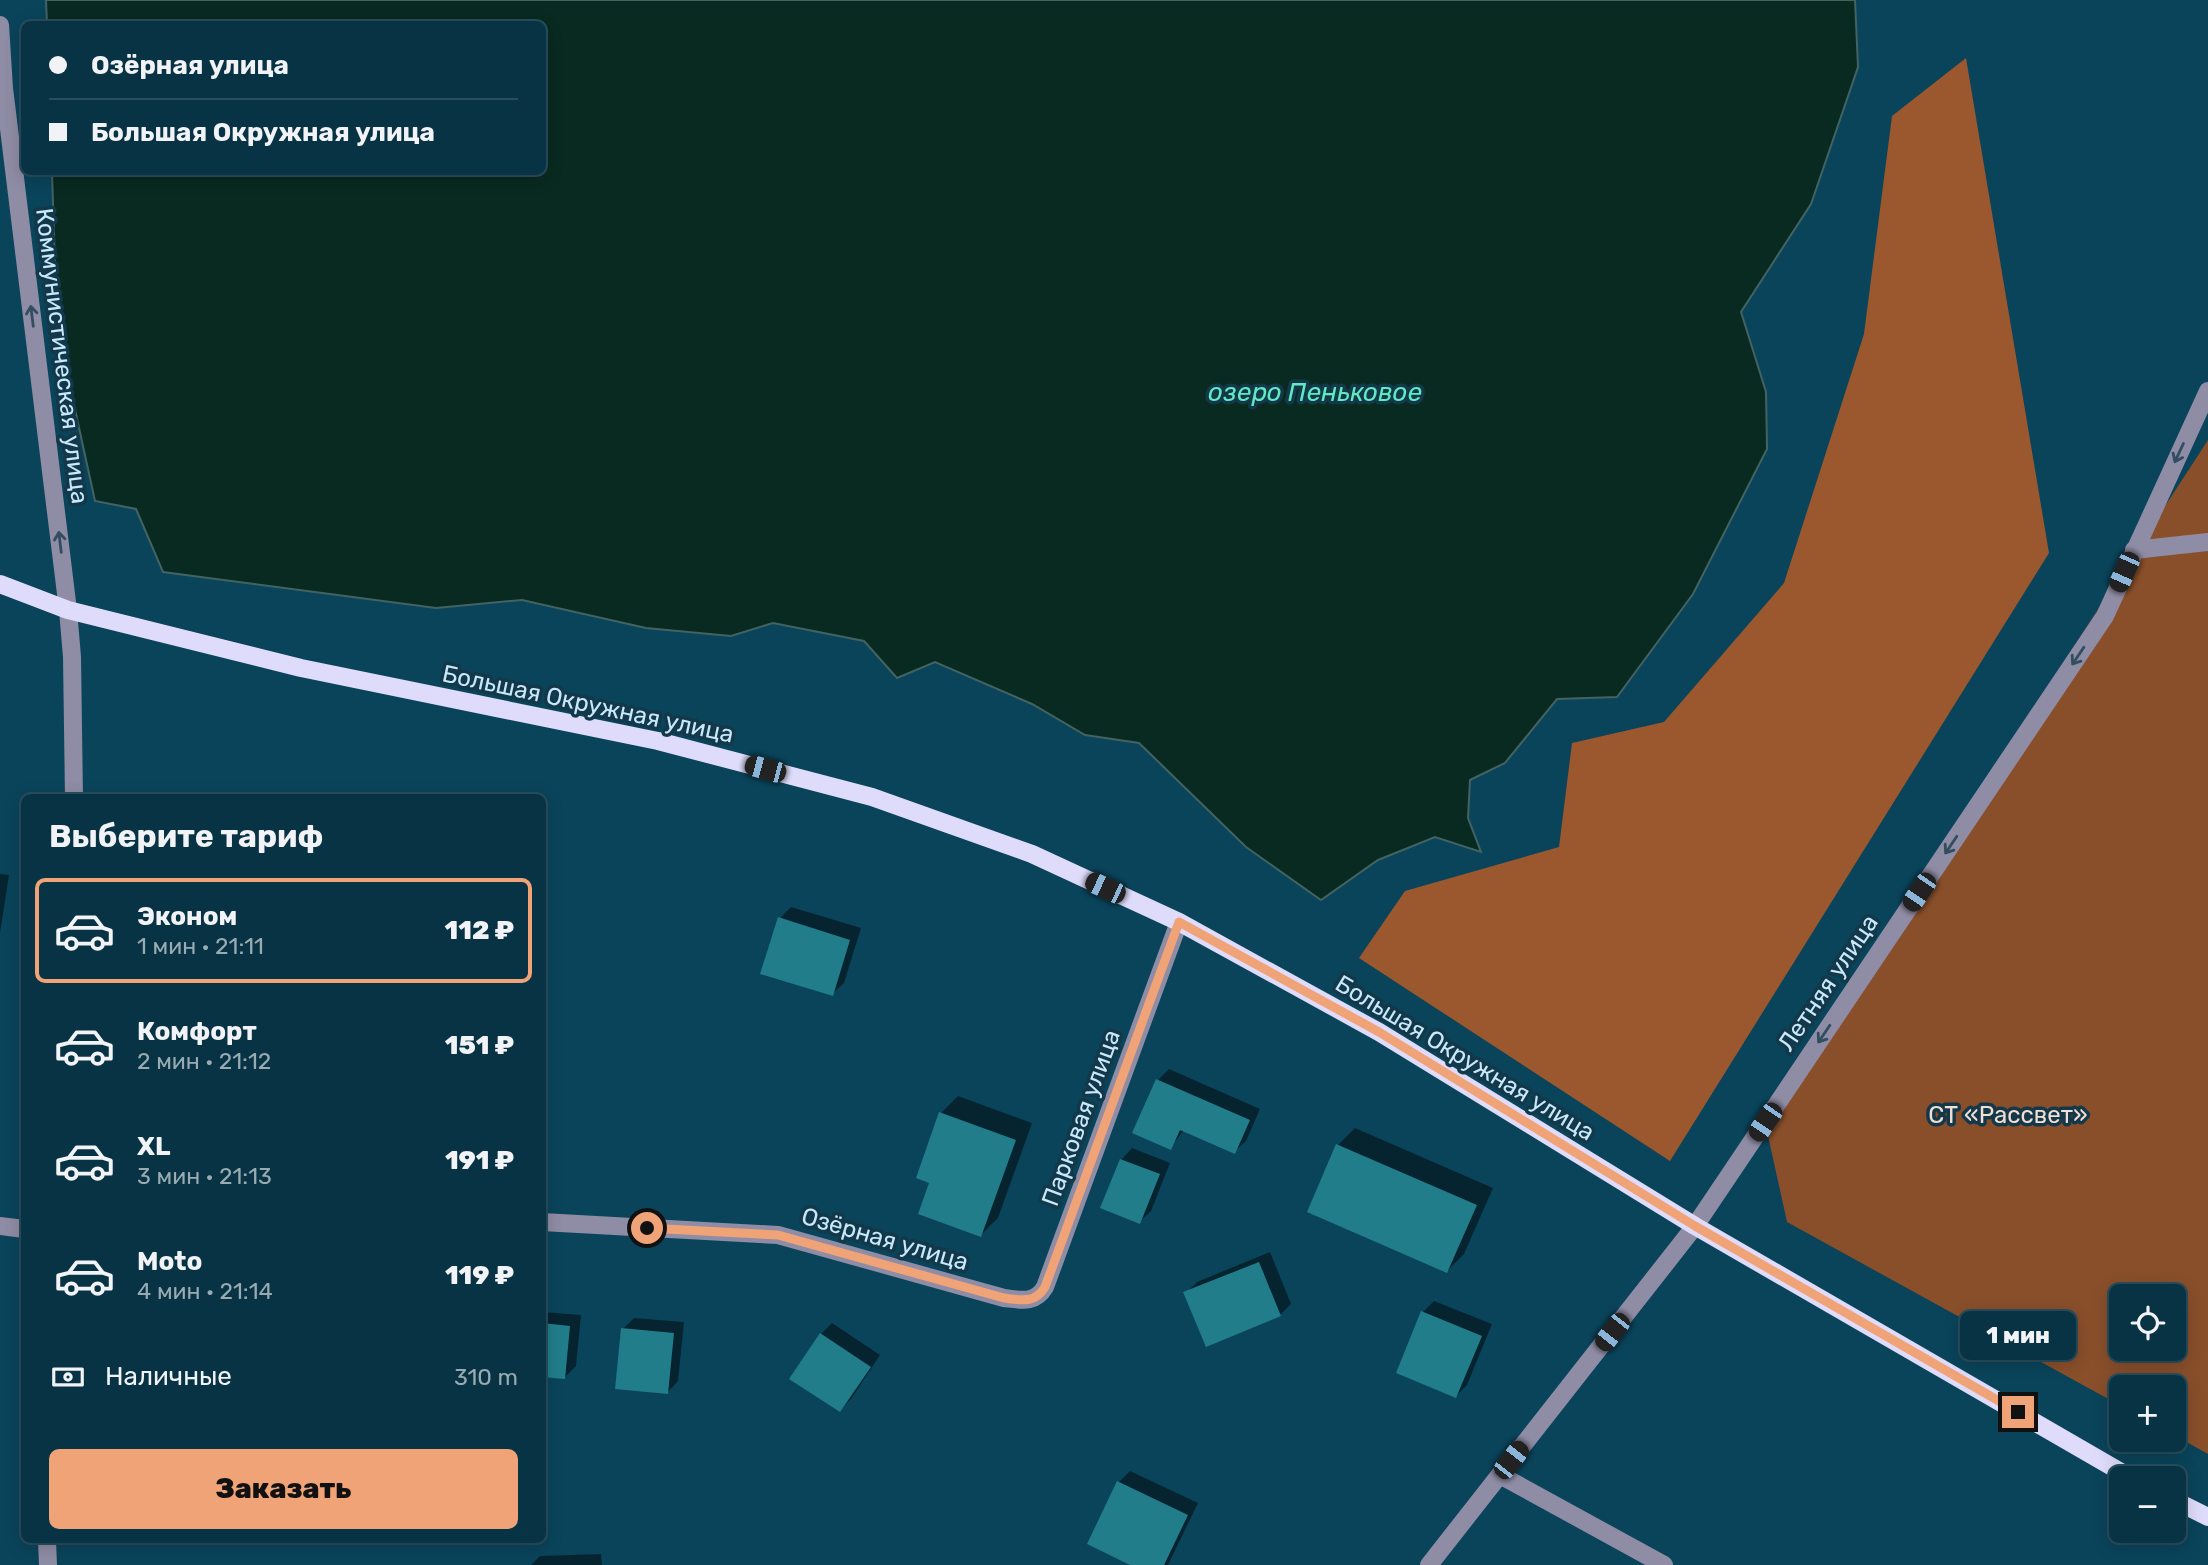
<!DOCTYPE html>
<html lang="ru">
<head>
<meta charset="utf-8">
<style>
  :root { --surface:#083344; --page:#113b4b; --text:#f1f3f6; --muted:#98aab2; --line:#294e5d; --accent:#efa377 }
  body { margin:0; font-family:Rubik,sans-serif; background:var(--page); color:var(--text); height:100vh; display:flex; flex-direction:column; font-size:26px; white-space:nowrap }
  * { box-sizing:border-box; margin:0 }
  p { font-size:23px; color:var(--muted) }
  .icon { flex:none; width:38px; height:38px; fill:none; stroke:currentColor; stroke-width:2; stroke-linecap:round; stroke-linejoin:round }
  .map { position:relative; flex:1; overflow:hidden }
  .sheet { position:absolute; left:21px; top:794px; width:525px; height:749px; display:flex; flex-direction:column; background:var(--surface); border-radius:10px; box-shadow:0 4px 18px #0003,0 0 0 2px var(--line) }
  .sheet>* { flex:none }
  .guide { position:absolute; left:21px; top:21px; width:525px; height:154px; border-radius:10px; box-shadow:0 4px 18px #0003,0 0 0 2px var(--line); display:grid; align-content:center; height:154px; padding:0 28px; background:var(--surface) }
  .controls { position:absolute; left:2109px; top:1284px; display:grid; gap:14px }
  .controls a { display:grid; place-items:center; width:77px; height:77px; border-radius:10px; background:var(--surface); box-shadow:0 4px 18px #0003,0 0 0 2px var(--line); font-size:35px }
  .end { position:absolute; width:32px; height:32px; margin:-16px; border:9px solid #efa377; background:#111; box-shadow:0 0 0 4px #111 }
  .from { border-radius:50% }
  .bubble { position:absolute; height:49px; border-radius:10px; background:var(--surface); box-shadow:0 4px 18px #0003,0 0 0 2px var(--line); font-size:23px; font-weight:800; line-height:49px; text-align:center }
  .car { position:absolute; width:21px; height:42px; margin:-21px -10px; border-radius:9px; box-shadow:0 0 5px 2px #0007; background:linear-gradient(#222 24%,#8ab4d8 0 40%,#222 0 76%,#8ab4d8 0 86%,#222 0) }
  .guide b { display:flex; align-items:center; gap:24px; height:66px; font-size:26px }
  .guide b+b { border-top:2px solid var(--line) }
  .guide i { width:18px; height:18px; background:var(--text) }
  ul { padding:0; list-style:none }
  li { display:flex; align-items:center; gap:21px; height:105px; margin:0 14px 10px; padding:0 14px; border:4px solid transparent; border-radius:10px }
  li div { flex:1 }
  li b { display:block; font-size:26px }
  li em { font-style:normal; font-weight:800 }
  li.current { border-color:var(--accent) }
  li>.icon { width:63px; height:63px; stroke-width:1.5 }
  h2 { padding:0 28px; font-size:32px; line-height:84px }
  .pay { display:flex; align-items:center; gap:18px; height:77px; padding:0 28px; font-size:26px }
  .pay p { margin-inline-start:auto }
  .cta { display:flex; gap:14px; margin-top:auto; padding:14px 28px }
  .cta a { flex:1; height:80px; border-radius:10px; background:var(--accent); color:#111; font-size:28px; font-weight:800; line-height:80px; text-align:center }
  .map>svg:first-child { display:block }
  .green { fill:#894f2b; fill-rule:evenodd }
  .forest { fill:#9b582f }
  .water { fill:#092a20; stroke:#426362; stroke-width:2 }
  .shadow { fill:#0007 }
  .building { fill:#227d8b }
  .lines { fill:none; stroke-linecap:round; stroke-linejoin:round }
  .minor { stroke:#8f8ca5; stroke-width:18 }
  .major { stroke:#dfdcfb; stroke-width:18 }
  .oneway { stroke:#324d60 }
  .route { stroke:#efa377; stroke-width:9 }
  .labels { text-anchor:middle; stroke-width:7; stroke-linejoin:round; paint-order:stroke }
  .street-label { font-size:24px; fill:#c8e9fb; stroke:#133849 }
  .park-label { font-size:24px; fill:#f2ded3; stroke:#133849 }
  .water-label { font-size:26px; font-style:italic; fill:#5feac2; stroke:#133849 }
</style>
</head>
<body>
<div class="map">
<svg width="2208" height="1565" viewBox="0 0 2208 1565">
  <rect width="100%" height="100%" fill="#0a445b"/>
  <!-- green -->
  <path class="green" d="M2208,440V1454L2174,1435V1388H2121V1406L1787,1222L1765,1122ZM2121,1297H2174V1349H2121Z"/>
  <!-- forest -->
  <polygon class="forest" points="1966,58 2049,553 1670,1161 1359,958 1405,891 1559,847 1572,743 1664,722 1784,583 1864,334 1892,116"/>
  <!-- water -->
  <polygon class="water" points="46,0 1855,0 1858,67 1811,204 1741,312 1766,392 1767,449 1693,594 1617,697 1557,699 1505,763 1470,780 1468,818 1481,852 1435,837 1378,860 1321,900 1246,847 1139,743 1085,735 1032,704 935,662 897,678 864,641 773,623 731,636 646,628 522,600 436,608 163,572 136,509 95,501 57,327 52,172 542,172 542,24 47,24"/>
  <!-- shadow -->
  <g class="shadow">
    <polygon points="0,874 9,875 0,933"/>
    <polygon points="791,907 861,928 844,983 832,994 780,918"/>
    <polygon points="1169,1069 1260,1109 1246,1141 1234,1152 1184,1130 1170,1148 1158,1080"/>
    <polygon points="958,1096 1032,1123 998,1218 981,1235 931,1182 941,1113"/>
    <polygon points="1355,1128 1493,1188 1464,1254 1447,1271 1338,1145"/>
    <polygon points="1132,1148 1170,1163 1151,1211 1139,1222 1121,1160"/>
    <polygon points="1270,1252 1291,1304 1280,1315 1186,1293 1197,1282"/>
    <polygon points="1434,1301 1492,1324 1467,1385 1456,1396 1423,1312"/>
    <polygon points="542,1312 581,1315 576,1366 565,1377 542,1375"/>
    <polygon points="634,1318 684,1322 678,1381 667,1393 623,1329"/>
    <polygon points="832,1323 880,1355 851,1399 840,1410 821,1334"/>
    <polygon points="1130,1471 1198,1503 1168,1565 1134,1565 1119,1482"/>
    <polygon points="601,1554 602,1565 531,1565 540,1556"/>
  </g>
  <!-- building -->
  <g class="building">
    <polygon points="778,917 850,940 833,996 760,974"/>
    <polygon points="1156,1079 1250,1120 1235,1154 1180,1130 1171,1150 1132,1133"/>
    <polygon points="939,1112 1016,1140 981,1237 918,1214 929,1183 916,1178"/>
    <polygon points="1336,1144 1477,1205 1447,1273 1307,1212"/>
    <polygon points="1120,1159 1160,1174 1140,1224 1100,1208"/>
    <polygon points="1259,1262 1281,1316 1206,1347 1183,1292"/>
    <polygon points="1421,1311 1482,1336 1456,1398 1396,1373"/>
    <polygon points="542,1323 570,1326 565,1379 542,1377"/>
    <polygon points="621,1328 674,1333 668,1394 615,1389"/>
    <polygon points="820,1333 871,1367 840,1412 789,1379"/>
    <polygon points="1117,1481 1188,1515 1164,1565 1130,1565 1087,1544"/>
  </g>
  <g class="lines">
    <!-- minor -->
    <g class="minor">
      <polyline points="0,25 4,88 68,610 72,657 74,798"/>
      <polyline points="2134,550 2208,542"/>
      <path d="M542,1222L778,1235L1004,1298C1021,1300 1035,1304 1045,1287L1179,922"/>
      <polyline points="0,1226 24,1229"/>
      <polyline points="1500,1475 1664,1565"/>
      <polyline points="47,1540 48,1565"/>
      <polyline points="1429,1565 1695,1226 2105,616 2208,391"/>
    </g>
    <!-- major -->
    <g class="major">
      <polyline points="0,584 68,610 301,668 658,741 872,797 1032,854 1179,922 1379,1032 1695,1226 2133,1479"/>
      <polyline points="2174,1500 2208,1517"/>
    </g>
  </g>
  <!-- one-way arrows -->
  <defs><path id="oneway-shaft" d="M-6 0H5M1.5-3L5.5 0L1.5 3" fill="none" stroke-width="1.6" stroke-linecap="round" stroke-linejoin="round" transform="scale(1.75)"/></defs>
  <g class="oneway">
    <use href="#oneway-shaft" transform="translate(32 316) rotate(-97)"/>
    <use href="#oneway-shaft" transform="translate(2179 453) rotate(115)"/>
    <use href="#oneway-shaft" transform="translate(60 542) rotate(-97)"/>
    <use href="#oneway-shaft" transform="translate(2078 656) rotate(124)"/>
    <use href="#oneway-shaft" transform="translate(1951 845) rotate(124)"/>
    <use href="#oneway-shaft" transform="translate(1824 1034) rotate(124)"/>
  </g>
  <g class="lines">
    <!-- route -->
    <path class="route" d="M647,1228L778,1235L1004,1298C1021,1300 1035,1304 1045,1287L1179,922L1379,1032L1695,1226L2018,1412"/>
  </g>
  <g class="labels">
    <!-- street labels -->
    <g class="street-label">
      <text transform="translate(62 356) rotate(83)" y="8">Коммунистическая улица</text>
      <text transform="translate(588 704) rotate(12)" y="8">Большая Окружная улица</text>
      <text transform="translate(1828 983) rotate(-56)" y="8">Летняя улица</text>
      <text transform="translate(1465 1058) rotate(31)" y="8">Большая Окружная улица</text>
      <text transform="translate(1081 1118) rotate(-70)" y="8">Парковая улица</text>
      <text transform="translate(885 1239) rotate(16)" y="8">Озёрная улица</text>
    </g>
    <!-- park labels -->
    <g class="park-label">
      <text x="2008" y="1123">СТ «Рассвет»</text>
    </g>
    <!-- water labels -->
    <g class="water-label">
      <text x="1315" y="401">озеро Пеньковое</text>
    </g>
  </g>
</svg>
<div class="controls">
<a><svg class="icon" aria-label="locate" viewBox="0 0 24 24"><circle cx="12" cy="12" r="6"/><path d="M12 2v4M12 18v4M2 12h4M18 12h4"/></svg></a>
<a>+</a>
<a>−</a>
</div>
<i class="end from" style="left:647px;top:1228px"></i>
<i class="end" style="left:2018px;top:1412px"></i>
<div class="bubble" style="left:1960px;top:1311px;width:116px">1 мин</div>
<i class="car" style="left:2124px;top:572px;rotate:204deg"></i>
<i class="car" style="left:765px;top:769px;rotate:285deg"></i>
<i class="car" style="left:1105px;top:888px;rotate:295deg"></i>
<i class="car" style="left:1919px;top:892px;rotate:214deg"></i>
<i class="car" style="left:1765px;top:1122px;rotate:214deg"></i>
<i class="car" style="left:1612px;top:1332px;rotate:218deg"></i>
<i class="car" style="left:1511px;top:1460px;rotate:38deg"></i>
<div class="guide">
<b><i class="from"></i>Озёрная улица</b>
<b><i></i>Большая Окружная улица</b>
</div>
<section class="sheet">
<h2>Выберите тариф</h2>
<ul>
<li class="current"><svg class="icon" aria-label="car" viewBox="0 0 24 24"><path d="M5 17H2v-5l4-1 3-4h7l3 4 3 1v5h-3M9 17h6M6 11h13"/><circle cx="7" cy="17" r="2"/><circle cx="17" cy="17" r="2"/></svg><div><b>Эконом</b><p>1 мин · 21:11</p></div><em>112 ₽</em></li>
<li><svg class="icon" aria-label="car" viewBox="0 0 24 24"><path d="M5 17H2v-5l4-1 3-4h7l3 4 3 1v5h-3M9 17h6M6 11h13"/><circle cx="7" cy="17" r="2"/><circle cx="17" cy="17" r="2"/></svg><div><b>Комфорт</b><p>2 мин · 21:12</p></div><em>151 ₽</em></li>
<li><svg class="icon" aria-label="car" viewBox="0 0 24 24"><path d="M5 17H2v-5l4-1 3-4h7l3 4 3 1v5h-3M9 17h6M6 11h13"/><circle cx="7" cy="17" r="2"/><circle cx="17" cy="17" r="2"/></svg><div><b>XL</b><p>3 мин · 21:13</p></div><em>191 ₽</em></li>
<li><svg class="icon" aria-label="car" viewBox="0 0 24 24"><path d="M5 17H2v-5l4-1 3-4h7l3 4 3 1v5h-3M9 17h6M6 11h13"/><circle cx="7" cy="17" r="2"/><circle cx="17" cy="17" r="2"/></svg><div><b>Moto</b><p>4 мин · 21:14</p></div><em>119 ₽</em></li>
</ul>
<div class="pay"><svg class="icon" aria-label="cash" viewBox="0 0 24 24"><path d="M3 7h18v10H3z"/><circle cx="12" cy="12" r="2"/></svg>Наличные<p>310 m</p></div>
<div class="cta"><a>Заказать</a></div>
</section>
</div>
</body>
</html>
